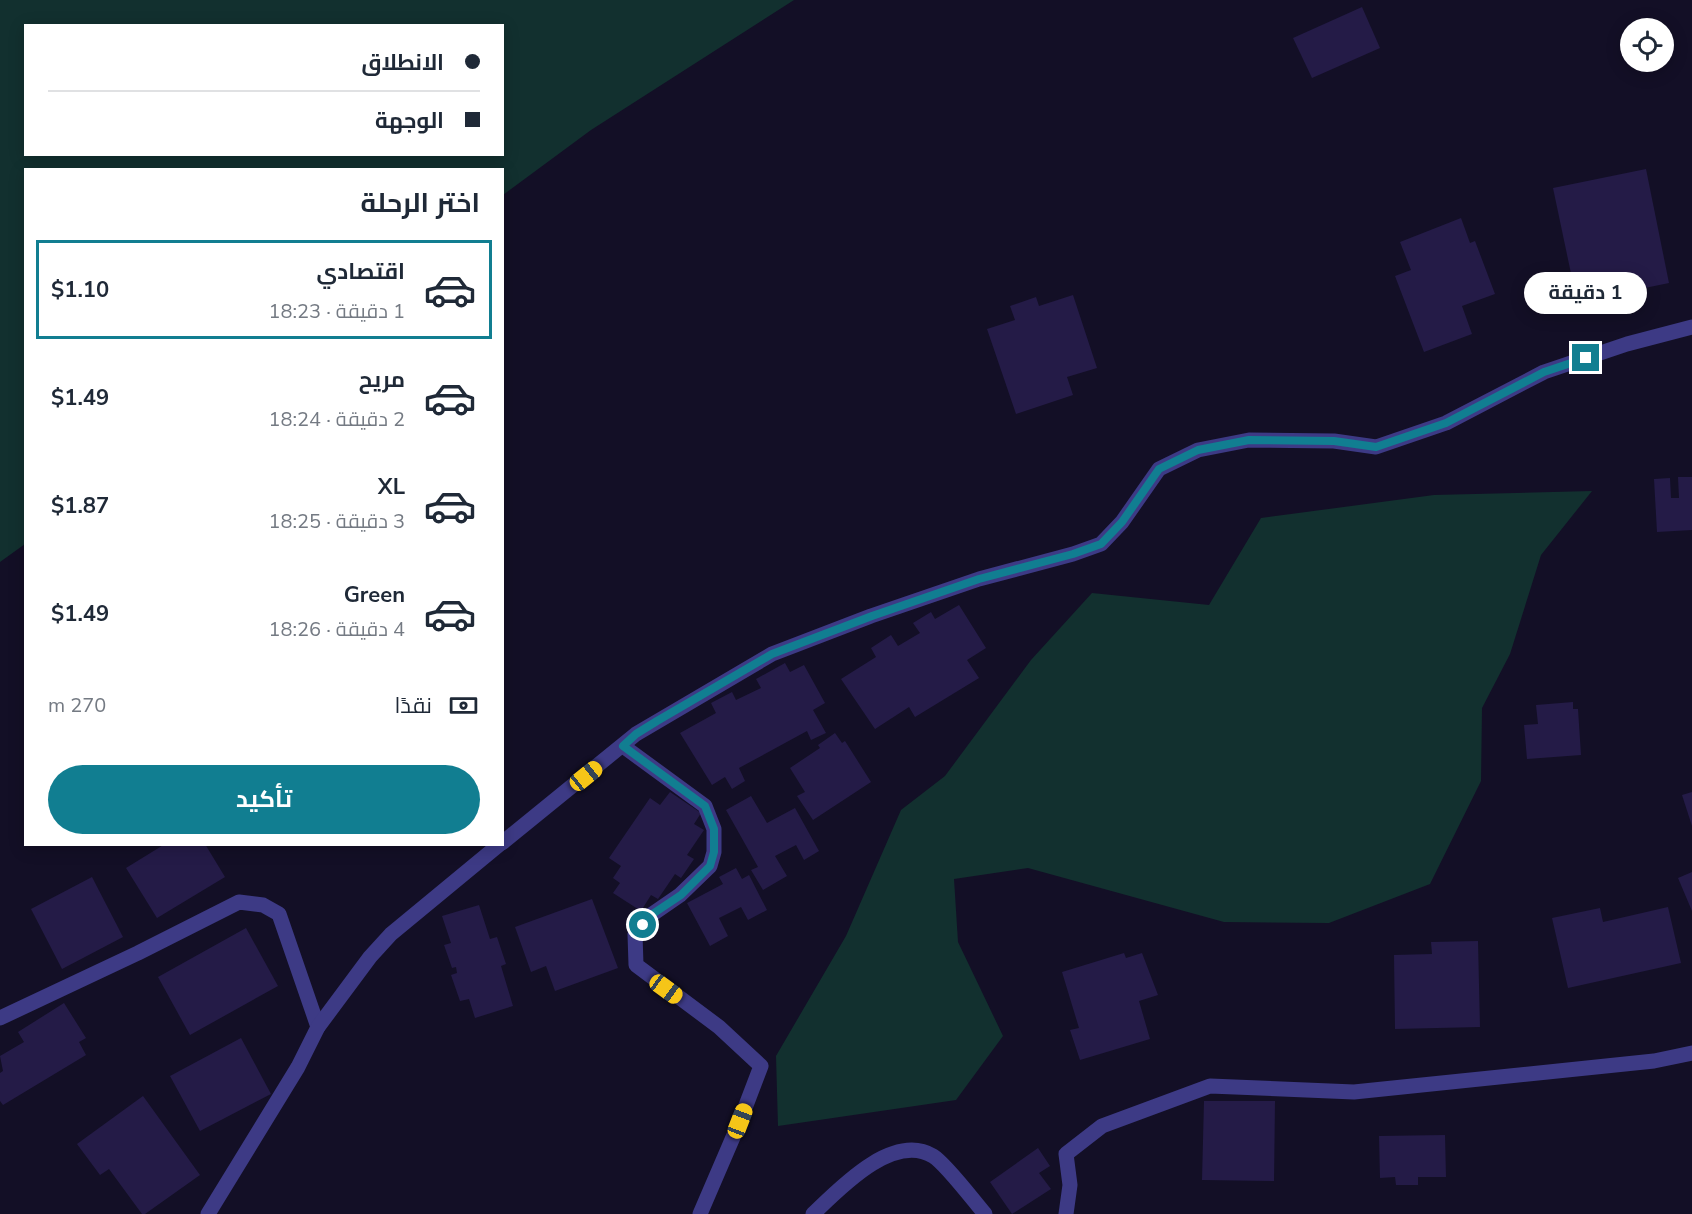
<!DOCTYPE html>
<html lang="ar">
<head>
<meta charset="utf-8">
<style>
  :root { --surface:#fff; --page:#f6f6f7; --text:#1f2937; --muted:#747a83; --line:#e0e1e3; --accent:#117e91 }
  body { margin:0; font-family:"Nunito Sans",Cairo,sans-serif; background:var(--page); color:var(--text); direction:rtl; height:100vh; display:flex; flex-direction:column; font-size:22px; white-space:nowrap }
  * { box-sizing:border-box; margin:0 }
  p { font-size:20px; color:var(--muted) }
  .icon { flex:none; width:33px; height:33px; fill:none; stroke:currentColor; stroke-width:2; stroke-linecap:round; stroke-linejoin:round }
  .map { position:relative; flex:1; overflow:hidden; direction:ltr }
  .drawer { position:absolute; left:24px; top:168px; width:480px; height:678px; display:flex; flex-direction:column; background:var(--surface); border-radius:0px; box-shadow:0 3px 15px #0003; direction:rtl }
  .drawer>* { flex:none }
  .top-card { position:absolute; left:24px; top:24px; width:480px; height:132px; border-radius:0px; box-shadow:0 3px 15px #0003; direction:rtl; display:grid; align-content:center; height:132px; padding:0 24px; background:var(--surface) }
  .tools { position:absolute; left:1620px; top:18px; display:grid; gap:12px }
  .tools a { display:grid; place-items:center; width:54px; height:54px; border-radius:50%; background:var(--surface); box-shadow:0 3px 15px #0003; font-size:30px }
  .end { position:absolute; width:27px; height:27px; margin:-14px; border:8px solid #117e91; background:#fff; box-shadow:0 0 0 3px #fff }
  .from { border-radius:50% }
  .bubble { position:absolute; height:42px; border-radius:21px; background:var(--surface); box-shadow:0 3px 15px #0003; font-size:20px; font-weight:700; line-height:42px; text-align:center; direction:rtl }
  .car { position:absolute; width:18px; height:36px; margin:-18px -9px; border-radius:8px; box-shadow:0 0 4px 2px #0007; background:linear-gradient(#f5c518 24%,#345 0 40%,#f5c518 0 76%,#345 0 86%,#f5c518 0) }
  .top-card b { display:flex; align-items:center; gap:21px; height:57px; font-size:22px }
  .top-card b+b { border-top:2px solid var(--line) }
  .top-card i { width:15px; height:15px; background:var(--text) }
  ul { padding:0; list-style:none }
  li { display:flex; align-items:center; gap:18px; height:99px; margin:0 12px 9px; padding:0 12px; border:3px solid transparent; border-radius:0px }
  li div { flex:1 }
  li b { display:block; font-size:22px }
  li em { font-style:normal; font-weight:700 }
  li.current { border-color:var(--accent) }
  li>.icon { width:54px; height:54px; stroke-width:1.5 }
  h2 { padding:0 24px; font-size:27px; line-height:72px }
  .pay { display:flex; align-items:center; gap:15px; height:66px; padding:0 24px; font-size:22px }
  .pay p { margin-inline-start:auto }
  .cta { display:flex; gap:12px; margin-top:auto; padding:12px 24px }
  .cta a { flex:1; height:69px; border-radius:36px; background:var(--accent); color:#fff; font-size:24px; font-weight:700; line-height:69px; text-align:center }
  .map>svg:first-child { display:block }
  .green { fill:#12302f; fill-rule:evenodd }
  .building { fill:#241b47 }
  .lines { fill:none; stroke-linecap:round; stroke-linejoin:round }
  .street { stroke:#3d3a85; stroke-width:15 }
  .route { stroke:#117e91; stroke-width:8 }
</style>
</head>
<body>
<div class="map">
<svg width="1692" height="1214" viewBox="0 0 1692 1214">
  <rect width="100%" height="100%" fill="#130f26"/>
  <!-- green -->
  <g class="green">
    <path d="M0,0H794L591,130L503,195L502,170H26L25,544L0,562ZM26,26H502V154H26Z"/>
    <polygon points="1592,491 1541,555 1510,654 1482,708 1481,781 1430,884 1329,923 1224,922 1028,868 954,879 958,942 1003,1036 956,1100 778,1126 776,1056 846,936 901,810 945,776 1031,660 1092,593 1209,605 1261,518 1434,495"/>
  </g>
  <!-- building -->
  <g class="building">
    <polygon points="1362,7 1380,48 1312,78 1293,38"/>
    <polygon points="1646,169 1669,283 1577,302 1553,188"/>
    <polygon points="1461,218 1470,243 1475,241 1495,294 1462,306 1472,334 1424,352 1395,276 1411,270 1400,242"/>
    <polygon points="1073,295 1097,368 1067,377 1073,395 1016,414 987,329 1015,320 1010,306 1036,297 1039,306"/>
    <polygon points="1678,477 1692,477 1692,530 1657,532 1654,479 1670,478 1671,498 1679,498"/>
    <polygon points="959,605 986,648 967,660 979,678 915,717 909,707 875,729 841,679 876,657 871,648 891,635 898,646 920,633 913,623 931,612 935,619"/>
    <polygon points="785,663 790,672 804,665 825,703 813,710 826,733 811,740 807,731 739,768 745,781 732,789 725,777 712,785 680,733 716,713 711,703 732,692 736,700 761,688 756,679"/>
    <polygon points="1573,702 1573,709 1578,709 1581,755 1527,759 1524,725 1538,724 1536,705"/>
    <polygon points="835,733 842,743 845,741 871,782 813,820 797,796 805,792 790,768 820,748 818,745"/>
    <polygon points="670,792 701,813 694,824 704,830 687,855 694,859 681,878 675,874 658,899 651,895 641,911 613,893 620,883 613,878 621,866 609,858 650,798 660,805"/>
    <polygon points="1692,792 1692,826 1682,795"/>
    <polygon points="751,796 767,823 795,808 819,851 804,860 796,845 775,856 787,876 763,890 751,870 758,867 726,810"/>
    <polygon points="165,844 205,844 225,877 157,918 126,868"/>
    <polygon points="736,868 742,879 749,875 767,910 748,920 741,907 719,918 728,936 710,946 687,903 723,884 719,877"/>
    <polygon points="1692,872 1692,911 1678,878"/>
    <polygon points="92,877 123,937 62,969 31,909"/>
    <polygon points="592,899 618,968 555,991 546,966 531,972 515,927"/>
    <polygon points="479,905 490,939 497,937 506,964 501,966 513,1006 475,1018 469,999 460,1001 451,975 457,973 456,967 452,968 444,945 451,943 442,916"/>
    <polygon points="1668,907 1681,963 1568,988 1552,918 1600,908 1603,922"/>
    <polygon points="246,928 278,986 190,1035 158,977"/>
    <polygon points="1478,941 1480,1027 1395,1029 1394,955 1432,954 1431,942"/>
    <polygon points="1124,953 1126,958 1142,953 1158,995 1139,1001 1150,1039 1080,1060 1070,1030 1079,1028 1062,972"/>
    <polygon points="64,1003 86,1038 79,1042 86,1055 3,1105 0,1101 0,1073 3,1071 0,1056 24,1042 18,1032"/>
    <polygon points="241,1038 271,1094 200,1131 170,1076"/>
    <polygon points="143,1096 200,1175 145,1214 142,1214 109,1169 100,1175 77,1144"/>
    <polygon points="1204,1101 1275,1101 1274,1181 1202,1180"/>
    <polygon points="1445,1135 1446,1177 1418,1177 1418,1185 1396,1185 1395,1177 1380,1178 1379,1136"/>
    <polygon points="1038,1148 1050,1166 1039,1173 1051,1189 1012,1214 990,1182"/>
  </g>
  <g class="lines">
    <!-- street -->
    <g class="street">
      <polyline points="623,746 705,806 714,829 714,852 710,866 680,895 651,915 635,934 636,965 719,1027 761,1066 740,1121 700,1214"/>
      <polyline points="502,843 636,734 772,654 871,616 979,579 1073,554 1101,544 1122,522 1159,469 1198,450 1249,440 1334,441 1376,447 1446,423 1544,372 1627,344 1692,327"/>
      <polyline points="0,1018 138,953 239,902 263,905 279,914 318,1027"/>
      <polyline points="208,1214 298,1067 318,1027 370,957 391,934 500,844"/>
      <path d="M813,1214C840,1188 893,1132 933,1156C946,1164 973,1200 985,1214"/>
      <polyline points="1066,1214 1070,1185 1066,1154 1102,1126 1210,1086 1354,1092 1654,1061 1692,1053"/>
    </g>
  </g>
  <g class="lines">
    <!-- route -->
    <polyline class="route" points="643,925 651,915 681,895 710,866 714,852 714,829 705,806 623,746 636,734 657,721 772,654 872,616 979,579 1073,554 1101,544 1122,522 1159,469 1198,450 1249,440 1334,441 1376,447 1446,423 1544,372 1586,358"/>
  </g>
</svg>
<div class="tools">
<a><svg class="icon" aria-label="locate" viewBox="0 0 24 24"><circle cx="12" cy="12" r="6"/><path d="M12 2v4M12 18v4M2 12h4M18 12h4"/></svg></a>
</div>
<i class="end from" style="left:643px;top:925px"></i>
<i class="end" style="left:1586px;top:358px"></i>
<div class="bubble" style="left:1524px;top:272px;width:123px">1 دقيقة</div>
<i class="car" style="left:586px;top:776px;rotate:51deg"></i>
<i class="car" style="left:666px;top:989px;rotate:126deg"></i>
<i class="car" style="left:740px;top:1121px;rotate:21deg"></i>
<div class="top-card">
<b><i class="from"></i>الانطلاق</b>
<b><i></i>الوجهة</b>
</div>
<section class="drawer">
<h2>اختر الرحلة</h2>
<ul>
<li class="current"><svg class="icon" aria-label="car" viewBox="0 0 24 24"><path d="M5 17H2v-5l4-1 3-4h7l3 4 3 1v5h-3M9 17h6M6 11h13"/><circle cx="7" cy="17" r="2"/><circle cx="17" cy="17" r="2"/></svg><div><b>اقتصادي</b><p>1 دقيقة · 18:23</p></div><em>$1.10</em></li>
<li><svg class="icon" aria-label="car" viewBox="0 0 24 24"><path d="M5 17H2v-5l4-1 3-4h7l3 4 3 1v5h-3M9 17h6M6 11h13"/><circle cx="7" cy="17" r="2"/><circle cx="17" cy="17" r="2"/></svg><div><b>مريح</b><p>2 دقيقة · 18:24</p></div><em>$1.49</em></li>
<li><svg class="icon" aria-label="car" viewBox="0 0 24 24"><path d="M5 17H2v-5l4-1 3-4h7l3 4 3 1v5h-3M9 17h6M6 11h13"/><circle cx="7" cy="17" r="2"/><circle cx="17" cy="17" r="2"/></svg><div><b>XL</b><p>3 دقيقة · 18:25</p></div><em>$1.87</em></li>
<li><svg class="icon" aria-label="car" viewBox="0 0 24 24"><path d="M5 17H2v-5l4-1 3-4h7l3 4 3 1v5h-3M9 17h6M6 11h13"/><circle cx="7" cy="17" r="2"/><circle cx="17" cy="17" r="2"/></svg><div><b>Green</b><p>4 دقيقة · 18:26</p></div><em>$1.49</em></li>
</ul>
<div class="pay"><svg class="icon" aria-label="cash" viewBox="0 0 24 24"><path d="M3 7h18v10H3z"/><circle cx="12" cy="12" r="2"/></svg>نقدًا<p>270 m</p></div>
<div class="cta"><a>تأكيد</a></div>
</section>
</div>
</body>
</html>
